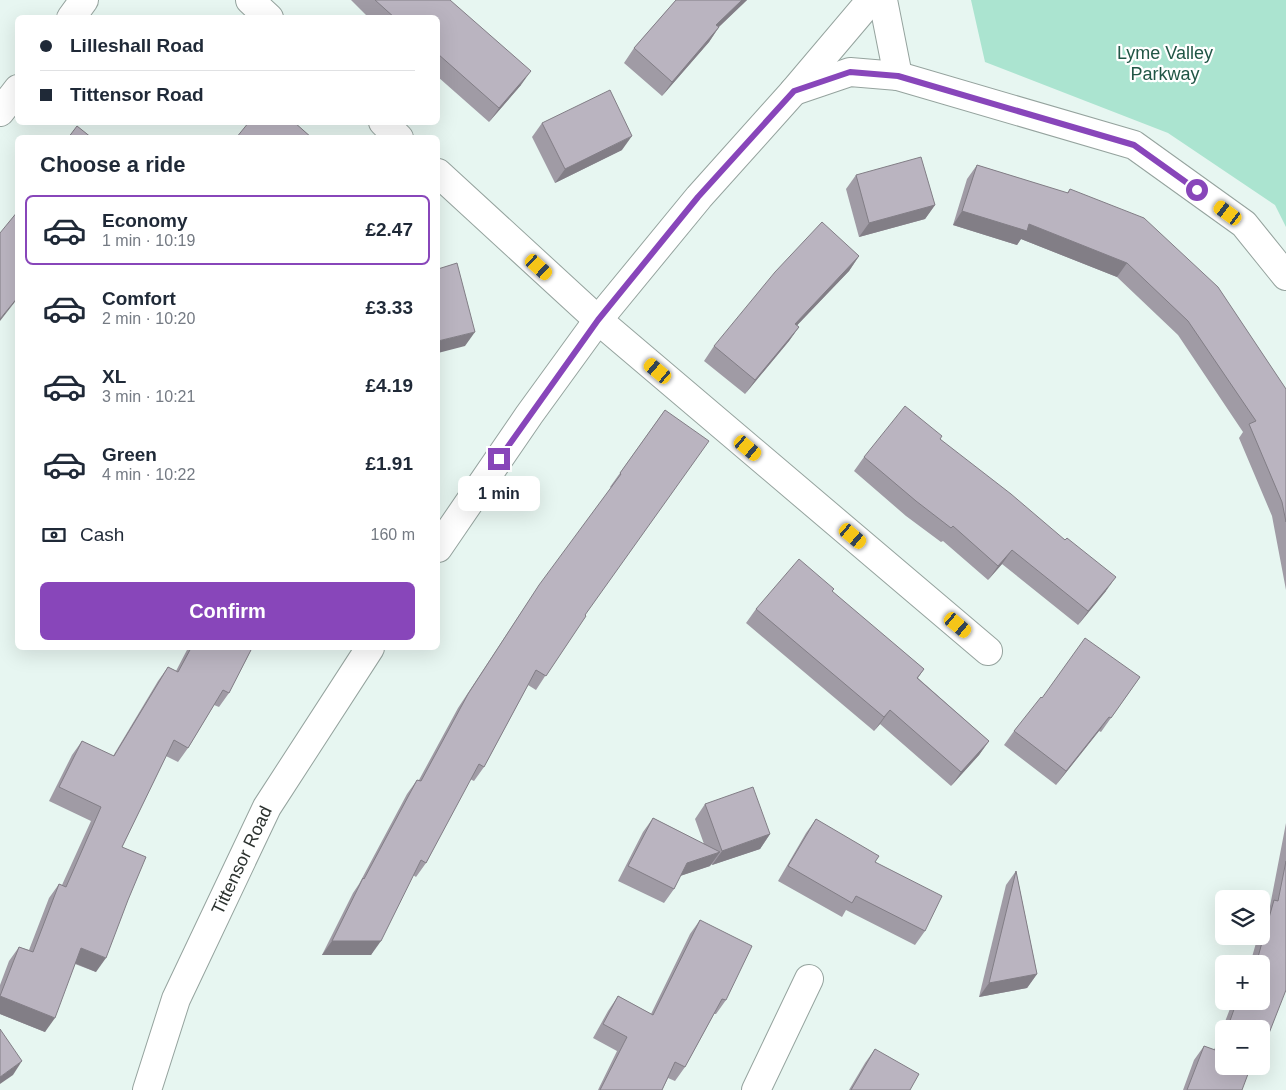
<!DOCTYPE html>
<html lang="en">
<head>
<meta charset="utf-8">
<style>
  :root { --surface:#fff; --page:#f6f6f7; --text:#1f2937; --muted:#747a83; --line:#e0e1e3; --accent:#8846ba }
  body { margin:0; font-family:Arial,sans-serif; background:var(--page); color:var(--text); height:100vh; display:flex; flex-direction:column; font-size:19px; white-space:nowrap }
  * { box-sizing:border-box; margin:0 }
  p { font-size:16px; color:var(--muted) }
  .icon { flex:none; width:28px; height:28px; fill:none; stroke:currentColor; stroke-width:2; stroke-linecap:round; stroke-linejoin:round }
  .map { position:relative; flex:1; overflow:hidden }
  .details { position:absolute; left:15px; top:135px; width:425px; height:515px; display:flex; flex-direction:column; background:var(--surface); border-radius:8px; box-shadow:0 5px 20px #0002 }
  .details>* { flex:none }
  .banner { position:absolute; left:15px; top:15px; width:425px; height:110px; border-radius:8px; box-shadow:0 5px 20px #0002; display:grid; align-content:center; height:110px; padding:0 25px; background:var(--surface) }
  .buttons { position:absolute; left:1215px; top:890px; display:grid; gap:10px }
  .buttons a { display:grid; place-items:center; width:55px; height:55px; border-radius:8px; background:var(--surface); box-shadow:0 5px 20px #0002; font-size:25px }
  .end { position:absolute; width:22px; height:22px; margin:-11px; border:6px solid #8846ba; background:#fff; box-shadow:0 0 0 2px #fff }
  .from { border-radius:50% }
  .bubble { position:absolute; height:35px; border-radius:8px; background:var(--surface); box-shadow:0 5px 20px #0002; font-size:16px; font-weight:800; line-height:35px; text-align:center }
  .car { position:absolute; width:15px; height:30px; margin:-15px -8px; border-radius:6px; box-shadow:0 0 4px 1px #0007; background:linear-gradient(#f5c518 24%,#345 0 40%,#f5c518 0 76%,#345 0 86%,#f5c518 0) }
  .banner b { display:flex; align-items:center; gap:18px; height:48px; font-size:19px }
  .banner b+b { border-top:1px solid var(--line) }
  .banner i { width:12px; height:12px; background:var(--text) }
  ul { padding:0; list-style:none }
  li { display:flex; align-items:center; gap:15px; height:70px; margin:0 10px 8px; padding:0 15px; border:2px solid transparent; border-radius:8px }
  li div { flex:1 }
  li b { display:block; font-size:19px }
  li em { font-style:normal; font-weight:800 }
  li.active { border-color:var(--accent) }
  li>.icon { width:45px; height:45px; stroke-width:1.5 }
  h2 { padding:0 25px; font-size:22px; line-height:60px }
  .pay { display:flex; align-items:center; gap:12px; height:55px; padding:0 25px; font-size:19px }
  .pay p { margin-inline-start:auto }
  .primary-button { display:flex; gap:10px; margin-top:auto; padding:10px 25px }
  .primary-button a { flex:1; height:58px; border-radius:8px; background:var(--accent); color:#fff; font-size:20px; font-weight:800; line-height:58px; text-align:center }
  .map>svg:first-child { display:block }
  .green { fill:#abe4d0 }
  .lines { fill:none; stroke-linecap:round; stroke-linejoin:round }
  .minor-casing { stroke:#95a39e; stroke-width:30 }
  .minor { stroke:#fff; stroke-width:28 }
  .wall { fill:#a09ba5 }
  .shaded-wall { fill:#827e86 }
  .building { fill:#bab4c0; stroke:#827e86 }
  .route { stroke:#8846ba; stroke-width:6 }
  .labels { text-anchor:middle; stroke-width:4.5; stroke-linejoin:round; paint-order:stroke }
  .park-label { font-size:18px; fill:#215646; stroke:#fff }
  .street-label { font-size:18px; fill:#2c322f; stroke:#fff }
</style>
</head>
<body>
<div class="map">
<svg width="1286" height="1090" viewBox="0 0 1286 1090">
  <rect width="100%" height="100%" fill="#e7f6f1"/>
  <!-- green -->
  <polygon class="green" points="971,0 1286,0 1286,227 1275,205 1168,133 985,62"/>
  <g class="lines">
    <!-- minor casing -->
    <g class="minor-casing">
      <g id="minor">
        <polyline points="250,0 269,18"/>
        <polyline points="883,0 898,76"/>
        <polyline points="71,18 84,0"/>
        <polyline points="794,91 850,72 898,76 1134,145 1244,224 1286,276"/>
        <polyline points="0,112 18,89"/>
        <polyline points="383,122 399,138"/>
        <polyline points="438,173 598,320 988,651"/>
        <polyline points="438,548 529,415 598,320 699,197 794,91 871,0"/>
        <path id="s1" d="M147,1090L176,999L267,807L370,648"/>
        <polyline points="756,1090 809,979"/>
      </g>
    </g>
    <!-- minor -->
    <use href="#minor" class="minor"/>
  </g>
  <!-- wall -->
  <g class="wall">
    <polygon points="351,0 450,0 521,85 489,122 438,77 438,18 369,18"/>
    <polygon points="676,0 747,0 719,27 709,42 662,96 624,63 634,48"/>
    <polygon points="542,123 622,150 555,183 532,137"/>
    <polygon points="977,165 1067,193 1070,189 1286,389 1286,590 1272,516 1239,438 1243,432 1178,335 1117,277 1021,239 1017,245 953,225 967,179"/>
    <polygon points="856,175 935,205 925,219 859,237 846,189"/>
    <polygon points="859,256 849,271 797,325 799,327 789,341 745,394 704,361 714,346"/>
    <polygon points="665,410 585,615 536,690 528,685 484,767 474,781 470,779 426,863 416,877 413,875 371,955 322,955 353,893 359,884 407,794 417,780 419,780 458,708 530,599 611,488 610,487"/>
    <polygon points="940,439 1106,591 1078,625 1002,564 988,580 943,541 941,542 906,516 854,471 864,457"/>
    <polygon points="832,592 924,669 918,678 989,741 979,755 951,786 880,724 874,731 746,623 756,609"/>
    <polygon points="188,648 252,648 229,693 219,707 214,705 188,748 178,762 166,756 122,847 96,972 75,964 45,1032 0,1014 0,985 9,961 19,947 29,950 49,898 59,884 62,885 91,821 49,801 72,755 82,741 113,756 158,681 168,667 176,671"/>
    <polygon points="1140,677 1101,732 1099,731 1056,785 1004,745 1014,731 1042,698"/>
    <polygon points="705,804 770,834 760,849 712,865 711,864 710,866 680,876 674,889 664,903 618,881 643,832 653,818 704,844 695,819"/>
    <polygon points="816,819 875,862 925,931 915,945 846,910 842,917 778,881 806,833"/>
    <polygon points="1286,823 1286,990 1261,1029 1224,1029 1224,1066 1242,1090 1183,1090 1194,1060 1204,1046 1214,1050 1233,1001 1261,1001 1261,964 1250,964 1258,936 1261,936 1261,924 1264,914 1270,906"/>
    <polygon points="1016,871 1037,974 1027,988 979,997 1006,885"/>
    <polygon points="700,920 726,1000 716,1014 714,1014 685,1067 675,1081 668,1078 662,1090 598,1090 617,1051 593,1038 608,1011 618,996 651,1014 690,934"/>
    <polygon points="875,1049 910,1090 849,1090 865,1063"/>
  </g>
  <!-- shaded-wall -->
  <g class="shaded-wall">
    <polygon points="742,0 747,0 706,39 716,25"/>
    <polygon points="719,27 709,42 662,96 672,82"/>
    <polygon points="531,71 521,85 489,122 499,108"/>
    <polygon points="632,136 622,150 555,183 565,169"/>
    <polygon points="935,205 925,219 859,237 869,223"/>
    <polygon points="962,211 1029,224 1127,263 1117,277 1021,239 1017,245 953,225"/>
    <polygon points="859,256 849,271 785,338 795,324"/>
    <polygon points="18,297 18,298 0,321 0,319"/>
    <polygon points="799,327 789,341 745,394 755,380"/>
    <polygon points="475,332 465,346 438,353 438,341"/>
    <polygon points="1012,550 1002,564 988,580 998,566"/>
    <polygon points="1116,577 1106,591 1078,625 1088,611"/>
    <polygon points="890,710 880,724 874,731 884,717"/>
    <polygon points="1109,717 1099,731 1056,785 1066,771"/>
    <polygon points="989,741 979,755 951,786 961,772"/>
    <polygon points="770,834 760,849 712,865 722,851"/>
    <polygon points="720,852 710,866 677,877 687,863"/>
    <polygon points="332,941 381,941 371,955 322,955"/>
    <polygon points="81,948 106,958 96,972 72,962"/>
    <polygon points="1037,974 1027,988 979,997 989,983"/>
    <polygon points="0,996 55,1018 45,1032 0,1014"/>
    <polygon points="22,1061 13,1075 0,1084 0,1077"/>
  </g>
  <!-- building -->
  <g class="building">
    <polygon points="375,0 450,0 531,71 499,108 438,54 438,18 395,18"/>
    <polygon points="676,0 742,0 716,25 719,27 672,82 634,48"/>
    <polygon points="610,90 632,136 565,169 542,123"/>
    <polygon points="249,122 294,122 312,138 236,138"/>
    <polygon points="77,126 92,138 68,138"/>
    <polygon points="921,157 935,205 869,223 856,175"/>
    <polygon points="977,165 1068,193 1070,189 1144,218 1218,287 1286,389 1286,522 1282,502 1249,424 1256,421 1188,321 1127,263 1029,224 1027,231 962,211"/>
    <polygon points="18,211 18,297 0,319 0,233"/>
    <polygon points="822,222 859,256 795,324 799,327 755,380 714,346 775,272"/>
    <polygon points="457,263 475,332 438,341 438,269"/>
    <polygon points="905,406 942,436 940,439 1011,494 1065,540 1067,538 1116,577 1088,611 1012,550 998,566 953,526 951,528 916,501 864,457"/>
    <polygon points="665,410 709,441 585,615 586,616 546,676 536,670 484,767 479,764 426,863 421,860 381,941 332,941 363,878 364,879 417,780 421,781 468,694 539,585 621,474 620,473"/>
    <polygon points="799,559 834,589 832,591 924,669 917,678 989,741 961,772 890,710 884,717 756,609"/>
    <polygon points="1085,638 1140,677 1111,718 1109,717 1066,771 1014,731 1041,697 1042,698"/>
    <polygon points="191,648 252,648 229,693 223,690 188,748 174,740 122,847 146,857 128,900 106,958 81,948 55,1018 0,996 19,947 33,952 59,884 66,887 101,807 59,787 82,741 114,756 168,667 178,672"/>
    <polygon points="753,787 770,834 722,851 705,804"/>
    <polygon points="653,818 720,852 687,863 674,889 628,866"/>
    <polygon points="816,819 879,856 875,862 942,896 925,931 856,896 852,903 788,866"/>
    <polygon points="1286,861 1286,990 1264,1046 1261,1045 1261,1029 1227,1029 1237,1001 1261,1001 1261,964 1256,964 1274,900 1278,901"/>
    <polygon points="1016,871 1037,974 989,983"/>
    <polygon points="700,920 752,946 726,1000 722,999 685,1067 675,1062 662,1090 600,1090 627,1037 603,1024 618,996 653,1015"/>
    <polygon points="0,1029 22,1061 0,1077"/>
    <polygon points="1224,1036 1224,1066 1251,1066 1242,1090 1187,1090 1204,1046 1218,1051"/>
    <polygon points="875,1049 919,1074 910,1090 851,1090"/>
  </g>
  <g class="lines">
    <!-- route -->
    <polyline class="route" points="499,459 598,320 698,197 794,91 850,72 898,76 1134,145 1197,190"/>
  </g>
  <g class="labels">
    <!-- park labels -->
    <g class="park-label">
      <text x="1165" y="59">Lyme Valley<tspan x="1165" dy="21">Parkway</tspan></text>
    </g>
    <!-- street labels -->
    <g class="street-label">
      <text dy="6" stroke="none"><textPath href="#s1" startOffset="249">Tittensor Road</textPath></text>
    </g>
  </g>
</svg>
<div class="buttons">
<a><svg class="icon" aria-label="layers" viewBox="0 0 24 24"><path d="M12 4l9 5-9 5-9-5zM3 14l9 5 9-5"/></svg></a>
<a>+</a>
<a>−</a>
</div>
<i class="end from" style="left:1197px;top:190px"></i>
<i class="end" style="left:499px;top:459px"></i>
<div class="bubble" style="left:458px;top:476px;width:82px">1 min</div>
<i class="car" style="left:1228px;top:213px;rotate:306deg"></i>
<i class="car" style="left:539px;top:267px;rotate:132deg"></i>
<i class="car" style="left:658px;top:371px;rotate:310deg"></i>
<i class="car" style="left:748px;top:448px;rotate:130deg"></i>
<i class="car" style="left:853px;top:536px;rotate:130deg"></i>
<i class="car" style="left:958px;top:625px;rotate:130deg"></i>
<div class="banner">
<b><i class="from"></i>Lilleshall Road</b>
<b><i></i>Tittensor Road</b>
</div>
<section class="details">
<h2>Choose a ride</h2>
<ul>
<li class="active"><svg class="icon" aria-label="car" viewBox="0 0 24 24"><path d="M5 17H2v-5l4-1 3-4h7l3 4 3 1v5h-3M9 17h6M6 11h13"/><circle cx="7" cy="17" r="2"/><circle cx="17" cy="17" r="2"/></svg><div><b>Economy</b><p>1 min · 10:19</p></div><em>£2.47</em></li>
<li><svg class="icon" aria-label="car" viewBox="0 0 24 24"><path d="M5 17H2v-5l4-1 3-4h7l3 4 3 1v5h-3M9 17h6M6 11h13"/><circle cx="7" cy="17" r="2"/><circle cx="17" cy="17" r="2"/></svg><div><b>Comfort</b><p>2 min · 10:20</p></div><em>£3.33</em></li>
<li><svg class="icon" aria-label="car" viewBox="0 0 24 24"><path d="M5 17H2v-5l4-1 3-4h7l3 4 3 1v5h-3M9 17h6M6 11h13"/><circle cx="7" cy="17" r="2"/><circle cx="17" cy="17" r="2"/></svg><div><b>XL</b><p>3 min · 10:21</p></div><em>£4.19</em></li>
<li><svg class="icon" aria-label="car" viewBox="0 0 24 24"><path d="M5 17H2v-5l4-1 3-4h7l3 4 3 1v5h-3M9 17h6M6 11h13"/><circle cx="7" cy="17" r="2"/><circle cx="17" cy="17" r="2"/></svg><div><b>Green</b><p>4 min · 10:22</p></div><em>£1.91</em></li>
</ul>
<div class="pay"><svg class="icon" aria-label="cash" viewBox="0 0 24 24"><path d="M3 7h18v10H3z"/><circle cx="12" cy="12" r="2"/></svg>Cash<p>160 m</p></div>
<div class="primary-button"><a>Confirm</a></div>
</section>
</div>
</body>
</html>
